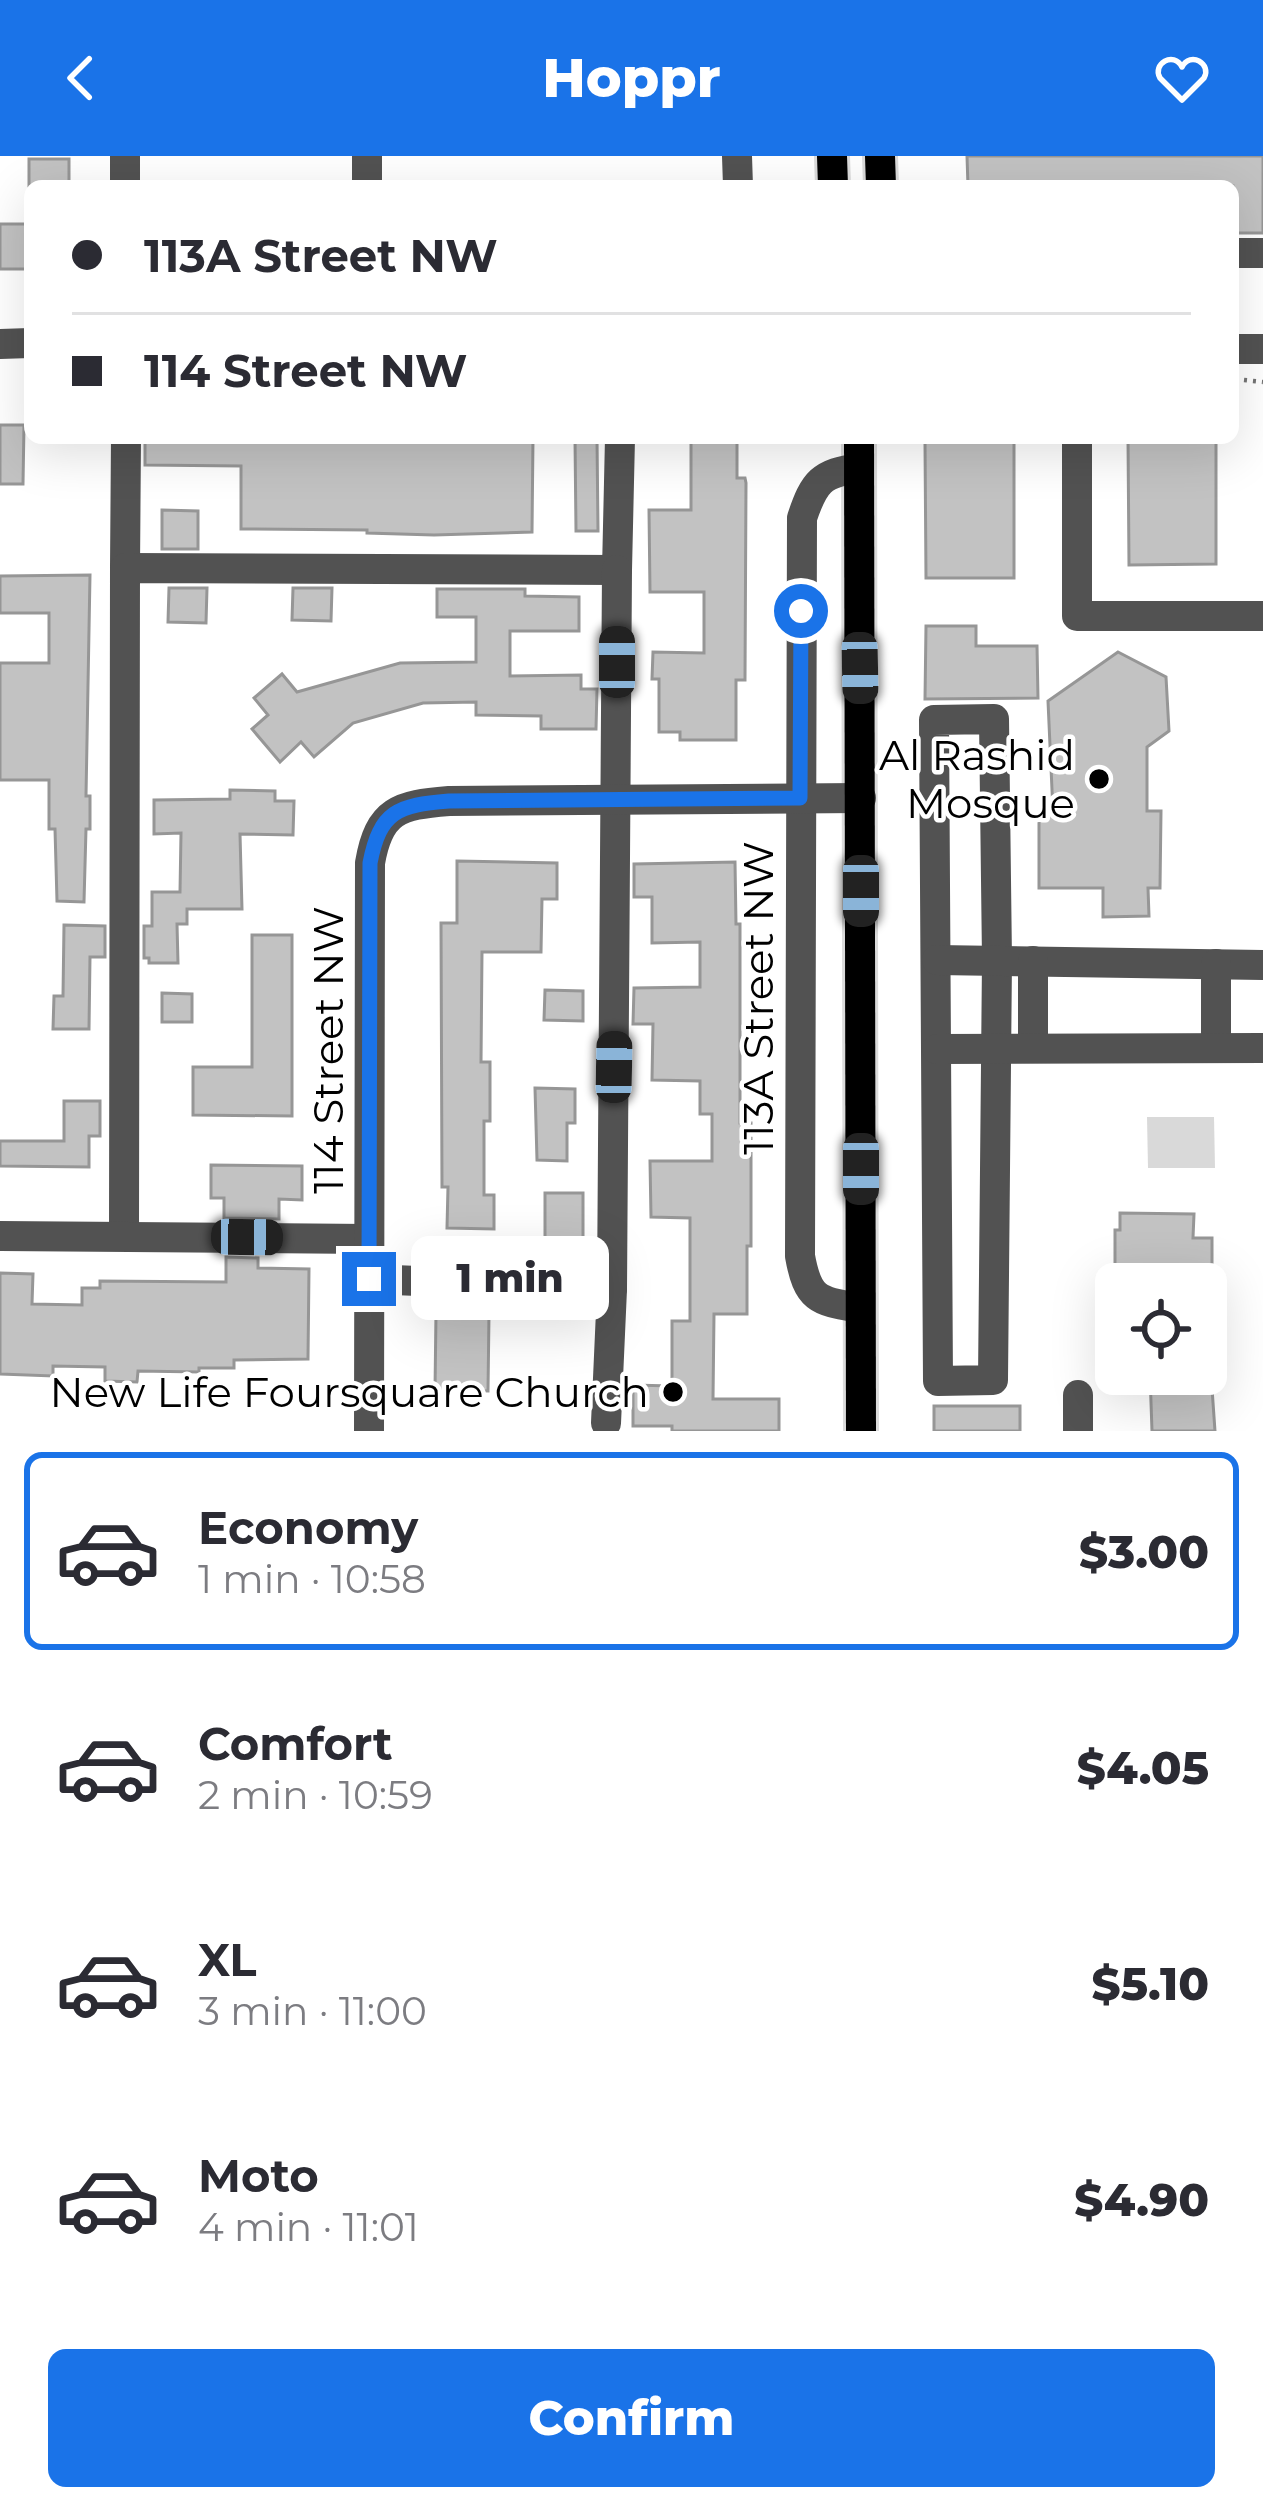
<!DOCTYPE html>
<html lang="en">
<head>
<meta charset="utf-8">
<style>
  :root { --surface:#fff; --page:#f7f7f7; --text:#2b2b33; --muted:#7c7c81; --line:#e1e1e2; --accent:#1a73e8 }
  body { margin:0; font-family:Montserrat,sans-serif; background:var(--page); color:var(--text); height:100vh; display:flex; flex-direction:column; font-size:45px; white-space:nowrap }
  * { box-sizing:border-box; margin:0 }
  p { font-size:39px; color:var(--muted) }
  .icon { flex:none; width:66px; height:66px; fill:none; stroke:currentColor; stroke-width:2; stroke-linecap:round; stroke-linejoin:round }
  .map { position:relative; height:1275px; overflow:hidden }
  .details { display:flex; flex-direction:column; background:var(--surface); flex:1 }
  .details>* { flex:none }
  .banner { position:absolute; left:24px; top:24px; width:1215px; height:264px; border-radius:18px; box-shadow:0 12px 48px #0002; display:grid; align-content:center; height:264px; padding:0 48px; background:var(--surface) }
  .controls { position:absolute; left:1095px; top:1107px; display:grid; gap:24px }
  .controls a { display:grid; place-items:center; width:132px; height:132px; border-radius:18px; background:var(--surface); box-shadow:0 12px 48px #0002; font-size:60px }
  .end { position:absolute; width:54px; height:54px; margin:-27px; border:15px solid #1a73e8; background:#fff; box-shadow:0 0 0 6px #fff }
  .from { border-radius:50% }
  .bubble { position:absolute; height:84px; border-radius:18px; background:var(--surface); box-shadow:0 12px 48px #0002; font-size:39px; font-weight:800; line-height:84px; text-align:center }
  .car { position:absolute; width:36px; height:72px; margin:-36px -18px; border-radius:15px; box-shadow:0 0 9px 3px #0007; background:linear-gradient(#222 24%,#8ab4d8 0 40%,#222 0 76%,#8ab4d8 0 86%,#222 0) }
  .banner b { display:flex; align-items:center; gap:42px; height:114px; font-size:45px }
  .banner b+b { border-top:3px solid var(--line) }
  .banner i { width:30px; height:30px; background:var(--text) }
  ul { padding:21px 0 0; list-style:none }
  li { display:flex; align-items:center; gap:36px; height:198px; margin:0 24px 18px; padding:0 24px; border:6px solid transparent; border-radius:18px }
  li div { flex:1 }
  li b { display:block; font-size:45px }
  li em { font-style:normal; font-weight:800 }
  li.current { border-color:var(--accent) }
  li>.icon { width:108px; height:108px; stroke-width:1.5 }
  .button { display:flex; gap:24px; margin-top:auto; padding:24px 48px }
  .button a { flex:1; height:138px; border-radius:18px; background:var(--accent); color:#fff; font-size:48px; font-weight:800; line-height:138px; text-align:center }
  header { display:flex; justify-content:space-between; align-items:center; height:156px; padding:0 48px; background:var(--accent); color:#fff; font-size:54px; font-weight:800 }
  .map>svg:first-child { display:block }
  .green { fill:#d9d9d9 }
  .building { fill:#c2c2c2; stroke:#969696; stroke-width:3 }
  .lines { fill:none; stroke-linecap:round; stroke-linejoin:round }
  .major-casing { stroke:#dbdbdb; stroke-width:36 }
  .path { stroke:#747474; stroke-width:4.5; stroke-dasharray:3 6; stroke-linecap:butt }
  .minor { stroke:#525252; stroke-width:30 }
  .major { stroke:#000; stroke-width:30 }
  .route { stroke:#1a73e8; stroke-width:15 }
  .poi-dot { fill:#000; stroke:#fff; stroke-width:4.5 }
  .labels { text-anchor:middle; stroke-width:9; stroke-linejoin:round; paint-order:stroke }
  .poi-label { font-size:42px; fill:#000; stroke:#fff; text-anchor:end }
  .street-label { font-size:42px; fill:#000; stroke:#fff }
</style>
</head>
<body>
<header><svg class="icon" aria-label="back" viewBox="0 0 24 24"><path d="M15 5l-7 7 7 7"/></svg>Hoppr<svg class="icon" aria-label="heart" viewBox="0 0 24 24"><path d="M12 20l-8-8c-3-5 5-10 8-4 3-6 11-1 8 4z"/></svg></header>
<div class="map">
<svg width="1263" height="1275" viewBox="0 0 1263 1275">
  <rect width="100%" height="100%" fill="#fff"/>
  <!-- green -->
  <polygon class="green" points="1147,961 1214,961 1215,1012 1148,1012"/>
  <!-- building -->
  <g class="building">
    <polygon points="967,0 1263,0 1263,77 1238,77 1233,72 1233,30 968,30"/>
    <rect x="29" y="3" width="40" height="27"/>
    <rect x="0" y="68" width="30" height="45"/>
    <polygon points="0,269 24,269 23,328 0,328"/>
    <polygon points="145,282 533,282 532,376 434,379 367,377 367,374 241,373 241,310 145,309"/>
    <polygon points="575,282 597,282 598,375 576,375"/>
    <polygon points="691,282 737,282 737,322 745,322 746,327 745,524 736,524 736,584 680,584 680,576 659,576 659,523 652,523 653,496 704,497 704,436 650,436 649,354 691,354"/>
    <polygon points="1128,282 1216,282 1216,408 1129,409"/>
    <polygon points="925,286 1014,286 1014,422 926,422"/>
    <polygon points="162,354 198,355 198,393 162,393"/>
    <polygon points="90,419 86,640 90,640 90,673 86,673 84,746 57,745 55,673 49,673 49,624 0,624 0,507 49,507 49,457 0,457 0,420"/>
    <polygon points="169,432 207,432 206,467 168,466"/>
    <polygon points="293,432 332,432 331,465 292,464"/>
    <polygon points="437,433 525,433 525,440 579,441 579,475 510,475 510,520 581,519 581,533 597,533 596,573 541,573 541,560 476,559 476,546 423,547 353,567 314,601 301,586 280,606 252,573 268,559 254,542 282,518 297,536 400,507 476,506 476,461 437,461"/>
    <polygon points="926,470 976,470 976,490 1037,490 1038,542 925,543"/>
    <polygon points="1118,496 1166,521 1169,575 1147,591 1147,655 1161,655 1160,732 1148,732 1149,760 1103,761 1103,732 1039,732 1039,656 1053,656 1048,545"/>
    <polygon points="230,634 275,635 275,645 294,645 293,679 240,678 242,753 187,753 187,768 177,768 178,807 149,807 149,802 144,802 144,770 152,770 152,736 180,736 181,677 154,678 154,644 230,643"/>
    <polygon points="457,705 557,707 557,743 542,743 541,796 482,796 481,906 490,906 490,965 484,965 484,1039 494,1039 494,1073 447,1072 448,1031 442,1031 441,767 457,767"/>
    <polygon points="735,706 736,768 740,768 740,967 751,967 751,1090 747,1090 747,1158 714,1158 713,1243 779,1243 779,1275 672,1275 672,1270 633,1270 633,1229 672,1230 672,1165 690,1165 690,1062 651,1061 650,1005 712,1005 712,958 700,958 700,925 652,924 653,868 633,868 634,832 700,831 700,786 652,787 652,741 634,741 634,708"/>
    <polygon points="64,769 105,770 105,801 90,801 89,873 53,873 54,840 63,840"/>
    <polygon points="252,779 292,779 292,960 193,959 193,911 252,911"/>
    <polygon points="545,834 583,835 583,865 544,864"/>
    <polygon points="162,837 192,838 192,866 162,866"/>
    <polygon points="535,932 575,933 575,967 567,967 567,1005 537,1004"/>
    <polygon points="64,945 100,945 100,980 89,980 89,1011 0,1010 0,985 64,985"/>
    <polygon points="211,1009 302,1010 302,1044 279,1043 279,1063 224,1062 224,1042 211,1042"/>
    <rect x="545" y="1037" width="38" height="67"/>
    <polygon points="1120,1057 1194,1058 1193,1082 1212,1082 1212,1128 1115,1128 1115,1074 1120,1074"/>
    <polygon points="226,1101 258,1102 258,1112 309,1113 308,1203 234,1204 234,1212 199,1212 199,1216 138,1215 137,1226 105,1225 105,1211 53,1210 53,1220 0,1218 0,1117 33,1118 32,1148 82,1149 82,1132 100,1132 100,1125 226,1126"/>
    <polygon points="436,1157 489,1158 488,1235 435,1234"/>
    <polygon points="1150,1218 1211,1218 1215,1275 1152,1275"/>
    <rect x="934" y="1250" width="86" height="25"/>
  </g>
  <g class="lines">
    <!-- major casing -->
    <g class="major-casing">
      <g id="major">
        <polyline points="832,0 833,30"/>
        <polyline points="880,0 881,30"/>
        <polyline points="859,282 861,1275"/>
      </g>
    </g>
    <!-- path -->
    <polyline class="path" points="1244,224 1263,226"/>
    <!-- minor -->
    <g class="minor">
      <polyline points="125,0 125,30"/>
      <polyline points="737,0 738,30"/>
      <polyline points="367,30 367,0"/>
      <polyline points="1233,97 1263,97"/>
      <polyline points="0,188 30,187"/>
      <polyline points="1233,193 1263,193"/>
      <polyline points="1077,282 1077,460 1263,460"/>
      <path d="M859,312C821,317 814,326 802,362L800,1100C808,1145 819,1145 860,1152"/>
      <polyline points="125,412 126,282"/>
      <polygon points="994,563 997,804 993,1224 938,1225 934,564"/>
      <polyline points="937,804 1263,809"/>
      <polyline points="1033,805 1033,892"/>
      <polyline points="1216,808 1216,892"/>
      <polyline points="937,893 1263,892"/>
      <polyline points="124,1079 125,412 617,414 620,282"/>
      <polyline points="0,1080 369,1083"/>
      <polyline points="369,1123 612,1133"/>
      <polyline points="1078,1239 1078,1275"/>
      <polyline points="606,1267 612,1133 617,414"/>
      <path d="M369,1275L370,707C379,654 399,649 449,645L861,642"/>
    </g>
    <!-- major -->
    <use href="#major" class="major"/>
  </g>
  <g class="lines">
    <!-- route -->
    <path class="route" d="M369,1123L370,707C380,655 398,649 449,645L800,642L801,455"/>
  </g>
  <!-- markers -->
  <g class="poi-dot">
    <circle cx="1099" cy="623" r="12"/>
    <circle cx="673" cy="1236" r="12"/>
  </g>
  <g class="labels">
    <!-- poi labels -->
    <g class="poi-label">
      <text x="1075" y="614">Al Rashid<tspan x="1075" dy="48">Mosque</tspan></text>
      <text x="649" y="1251">New Life Foursquare Church</text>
    </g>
    <!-- street labels -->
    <g class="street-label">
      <text transform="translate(758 842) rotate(-90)" y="15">113A Street NW</text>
      <text transform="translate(328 894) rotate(-90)" y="15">114 Street NW</text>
    </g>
  </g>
</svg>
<div class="controls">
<a><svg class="icon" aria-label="locate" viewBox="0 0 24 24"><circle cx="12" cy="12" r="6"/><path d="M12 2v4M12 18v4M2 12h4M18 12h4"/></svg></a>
</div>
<i class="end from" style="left:801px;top:455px"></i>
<i class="end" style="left:369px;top:1123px"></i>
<div class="bubble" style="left:411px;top:1080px;width:198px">1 min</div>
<i class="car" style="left:617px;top:506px;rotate:0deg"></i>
<i class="car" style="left:860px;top:512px;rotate:179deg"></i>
<i class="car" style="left:861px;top:735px;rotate:180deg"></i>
<i class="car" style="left:614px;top:911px;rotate:1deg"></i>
<i class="car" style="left:861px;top:1013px;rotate:180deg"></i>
<i class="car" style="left:247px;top:1081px;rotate:91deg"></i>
<div class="banner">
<b><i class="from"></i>113A Street NW</b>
<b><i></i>114 Street NW</b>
</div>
</div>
<section class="details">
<ul>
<li class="current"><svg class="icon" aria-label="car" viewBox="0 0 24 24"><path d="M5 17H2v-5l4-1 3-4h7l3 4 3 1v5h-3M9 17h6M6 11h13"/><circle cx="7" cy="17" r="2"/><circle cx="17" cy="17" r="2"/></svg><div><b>Economy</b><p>1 min · 10:58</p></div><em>$3.00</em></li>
<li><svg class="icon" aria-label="car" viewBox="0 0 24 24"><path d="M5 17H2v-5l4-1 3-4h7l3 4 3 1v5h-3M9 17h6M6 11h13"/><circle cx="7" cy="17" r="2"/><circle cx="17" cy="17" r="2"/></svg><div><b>Comfort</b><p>2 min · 10:59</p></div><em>$4.05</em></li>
<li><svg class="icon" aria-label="car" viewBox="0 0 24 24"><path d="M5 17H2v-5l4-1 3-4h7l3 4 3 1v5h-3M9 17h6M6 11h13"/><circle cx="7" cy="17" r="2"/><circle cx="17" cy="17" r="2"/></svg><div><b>XL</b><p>3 min · 11:00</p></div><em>$5.10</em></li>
<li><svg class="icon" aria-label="car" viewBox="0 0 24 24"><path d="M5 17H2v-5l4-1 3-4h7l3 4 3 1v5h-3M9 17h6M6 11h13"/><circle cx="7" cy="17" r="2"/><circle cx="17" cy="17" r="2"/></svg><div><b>Moto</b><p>4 min · 11:01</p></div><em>$4.90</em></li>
</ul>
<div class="button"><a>Confirm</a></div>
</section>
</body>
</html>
